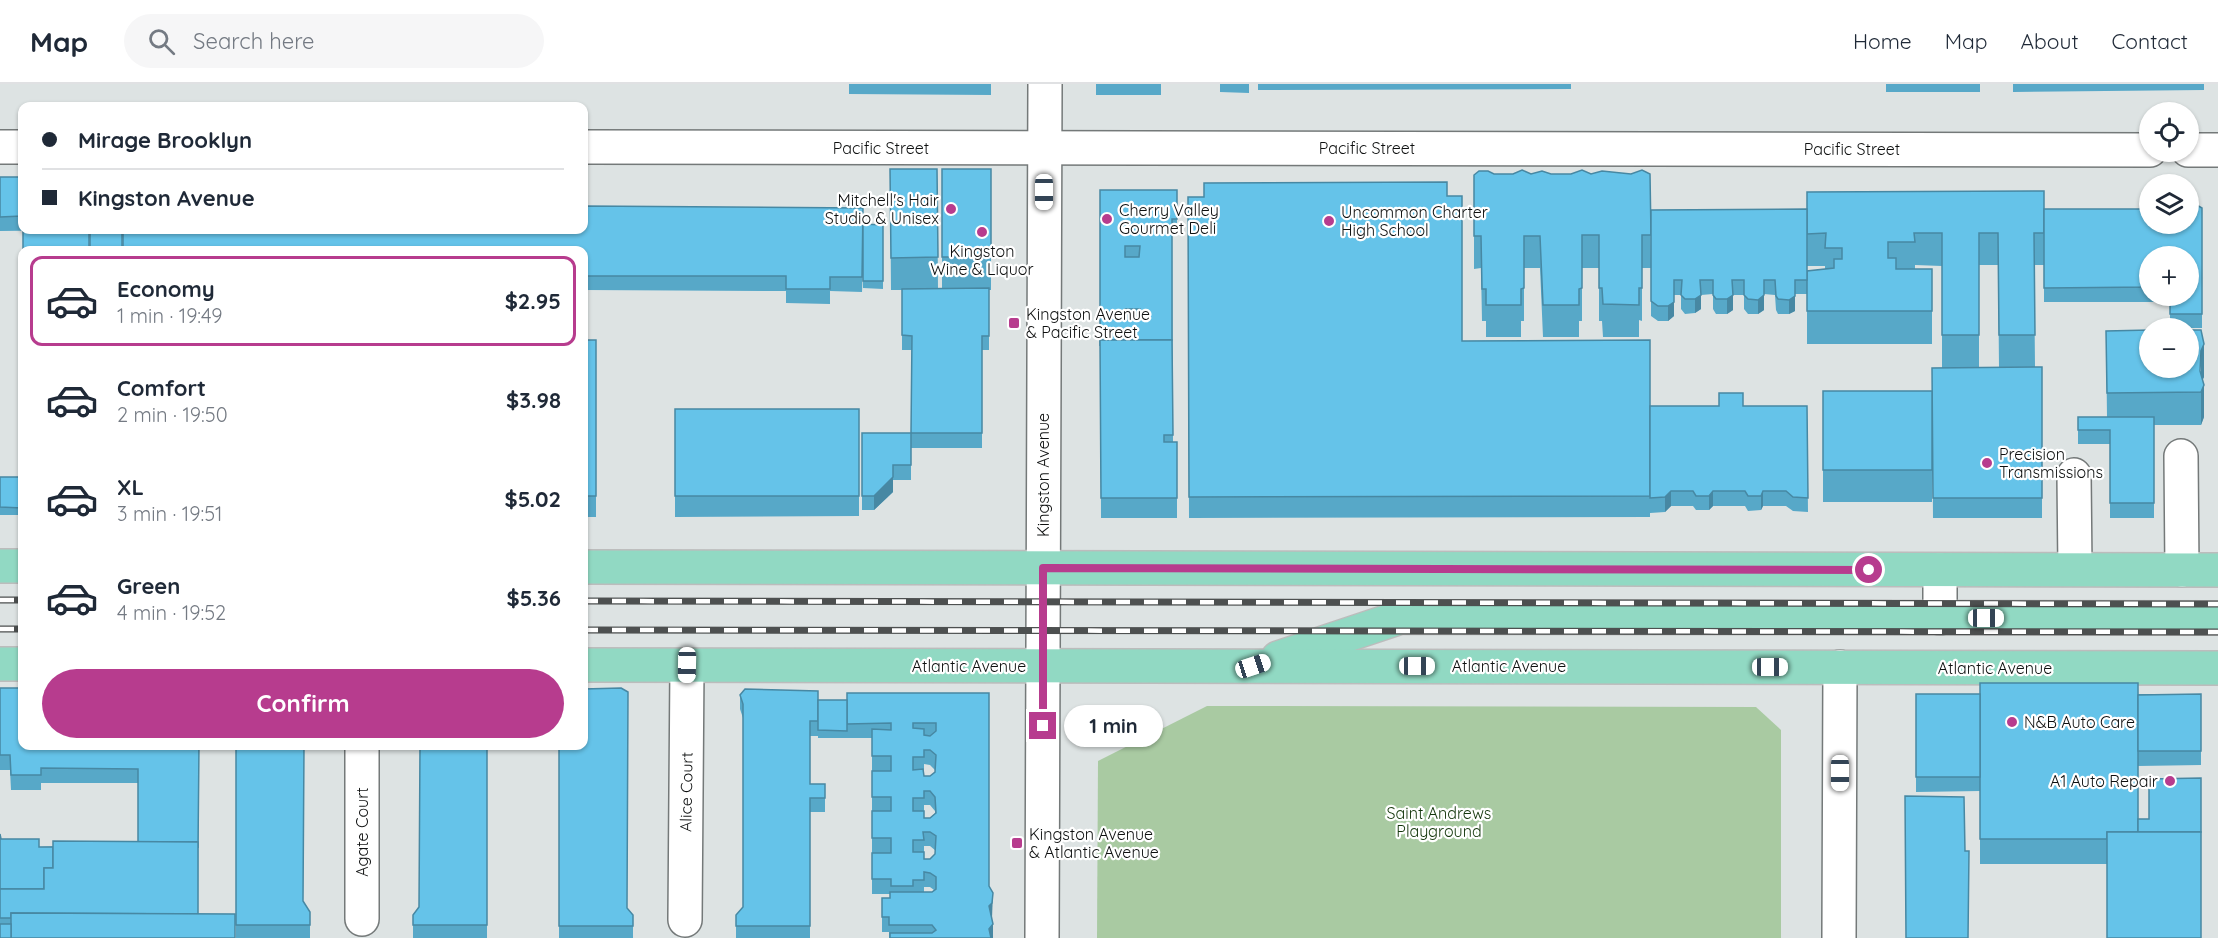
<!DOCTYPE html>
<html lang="en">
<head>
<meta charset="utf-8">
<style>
  :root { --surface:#fff; --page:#f6f6f7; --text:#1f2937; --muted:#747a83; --line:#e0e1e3; --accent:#b73c8e }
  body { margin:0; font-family:Quicksand,sans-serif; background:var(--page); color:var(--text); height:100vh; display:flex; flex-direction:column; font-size:22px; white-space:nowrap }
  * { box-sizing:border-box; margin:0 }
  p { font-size:20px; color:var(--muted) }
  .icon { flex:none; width:33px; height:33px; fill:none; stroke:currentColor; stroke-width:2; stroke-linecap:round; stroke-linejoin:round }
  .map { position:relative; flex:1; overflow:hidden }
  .details { position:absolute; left:18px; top:162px; width:570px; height:504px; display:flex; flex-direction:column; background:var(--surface); border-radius:12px; box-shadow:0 2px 4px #0004 }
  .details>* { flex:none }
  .banner { position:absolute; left:18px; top:18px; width:570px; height:132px; border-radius:12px; box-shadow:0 2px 4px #0004; display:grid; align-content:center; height:132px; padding:0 24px; background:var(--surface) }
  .tools { position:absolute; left:2139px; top:18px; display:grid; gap:12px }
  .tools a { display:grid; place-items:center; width:60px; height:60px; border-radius:50%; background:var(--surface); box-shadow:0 2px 4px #0004; font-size:30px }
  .end { position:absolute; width:27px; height:27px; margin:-14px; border:8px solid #b73c8e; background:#fff; box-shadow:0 0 0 3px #fff }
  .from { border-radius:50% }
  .bubble { position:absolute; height:42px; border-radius:21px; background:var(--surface); box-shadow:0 2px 4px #0004; font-size:20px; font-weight:700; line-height:42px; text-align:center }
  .car { position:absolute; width:18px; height:36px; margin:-18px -9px; border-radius:8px; box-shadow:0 0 4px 2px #0007; background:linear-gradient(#fff 24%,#345 0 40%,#fff 0 76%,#345 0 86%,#fff 0) }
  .banner b { display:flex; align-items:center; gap:21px; height:57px; font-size:22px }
  .banner b+b { border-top:2px solid var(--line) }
  .banner i { width:15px; height:15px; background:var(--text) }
  ul { padding:10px 0 0; list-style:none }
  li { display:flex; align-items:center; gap:18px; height:90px; margin:0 12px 9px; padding:0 12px; border:3px solid transparent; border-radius:12px }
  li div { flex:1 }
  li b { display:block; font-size:22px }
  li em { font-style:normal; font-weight:700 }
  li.active { border-color:var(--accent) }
  li>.icon { width:54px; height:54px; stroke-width:1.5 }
  .primary-button { display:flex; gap:12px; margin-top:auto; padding:12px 24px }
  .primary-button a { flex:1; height:69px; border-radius:36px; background:var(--accent); color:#fff; font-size:24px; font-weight:700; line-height:69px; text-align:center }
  header { display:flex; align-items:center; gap:36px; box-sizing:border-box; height:84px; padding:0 30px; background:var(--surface); border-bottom:2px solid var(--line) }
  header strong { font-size:28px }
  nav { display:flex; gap:33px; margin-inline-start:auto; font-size:21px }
  .search { width:420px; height:54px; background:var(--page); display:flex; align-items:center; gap:15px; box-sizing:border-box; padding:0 21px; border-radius:33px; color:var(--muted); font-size:22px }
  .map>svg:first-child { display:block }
  .green { fill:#a9caa2 }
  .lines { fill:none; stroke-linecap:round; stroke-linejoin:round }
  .minor-casing { stroke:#747979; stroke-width:36 }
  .major-casing { stroke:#bcbcbc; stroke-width:36 }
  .minor { stroke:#fff; stroke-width:33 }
  .major { stroke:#91d9c3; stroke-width:33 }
  .rail-casing { stroke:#4d5050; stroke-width:7 }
  .rail { stroke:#fff; stroke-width:4.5; stroke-dasharray:14; stroke-linecap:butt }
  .wall { fill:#57a8c8; fill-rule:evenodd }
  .shaded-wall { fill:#4788a3 }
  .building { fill:#65c3e9; stroke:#4788a3; stroke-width:1.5; fill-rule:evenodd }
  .route { stroke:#b73c8e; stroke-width:8 }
  .poi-dot { fill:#b73c8e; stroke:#fff; stroke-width:2 }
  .labels { text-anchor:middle; stroke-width:4.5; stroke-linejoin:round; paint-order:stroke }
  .street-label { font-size:16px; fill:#0e1010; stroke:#fff }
  .poi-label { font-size:16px; fill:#0e1010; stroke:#fff; text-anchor:start }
  .park-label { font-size:16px; fill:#14370c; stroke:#fff }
</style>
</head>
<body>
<header>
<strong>Map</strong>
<div class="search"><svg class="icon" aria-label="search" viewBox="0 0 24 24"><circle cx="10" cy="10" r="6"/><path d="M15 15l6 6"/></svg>Search here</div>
<nav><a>Home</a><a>Map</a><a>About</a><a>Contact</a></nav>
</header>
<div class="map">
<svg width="2218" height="854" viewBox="0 0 2218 854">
  <rect width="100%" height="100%" fill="#dde3e3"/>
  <!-- green -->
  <polygon class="green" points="1207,622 1756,623 1781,646 1781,854 1097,854 1098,677"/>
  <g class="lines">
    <!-- minor casing -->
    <g class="minor-casing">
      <g id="minor">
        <polyline points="0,63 22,63"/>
        <polyline points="584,63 2150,66"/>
        <polyline points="2188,66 2218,66"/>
        <polyline points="2181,372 2182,486"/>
        <polyline points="2074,391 2075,485"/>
        <polyline points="1940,486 1940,534"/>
        <polyline points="362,662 362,835"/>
        <polyline points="685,836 687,581"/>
        <polyline points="1042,854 1045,0"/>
        <polyline points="1839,854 1840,583"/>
      </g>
    </g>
    <!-- major casing -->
    <g class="major-casing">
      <g id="major">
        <polyline points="0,482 22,482"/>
        <polyline points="584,483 2218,486"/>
        <polyline points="1278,574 1401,533 2218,534"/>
        <polyline points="0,580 22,580"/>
        <polyline points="584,581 2218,584"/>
      </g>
    </g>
    <!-- minor -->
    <use href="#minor" class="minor"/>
    <!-- major -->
    <use href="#major" class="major"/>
    <!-- rail casing -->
    <g class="rail-casing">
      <g id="rail">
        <polyline points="0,516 22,516"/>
        <polyline points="584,517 2218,520"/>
        <polyline points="0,545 22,545"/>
        <polyline points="584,546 2218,548"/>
      </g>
    </g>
    <!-- rail -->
    <use href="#rail" class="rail"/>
  </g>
  <!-- wall -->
  <g class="wall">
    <polygon points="849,0 991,0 991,11 849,10"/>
    <rect x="1096" y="0" width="65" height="11"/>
    <polygon points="1220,0 1249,0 1249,9 1220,8"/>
    <polygon points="1258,0 1571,0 1571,5 1258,6"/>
    <rect x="1886" y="0" width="94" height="8"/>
    <polygon points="2013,0 2204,0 2204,6 2013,8"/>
    <polygon points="890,85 937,85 938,205 942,205 942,85 991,85 991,206 989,206 989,266 982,266 982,364 911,364 911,396 893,396 893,408 874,426 862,426 862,349 911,349 912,266 902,266 902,206 891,206"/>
    <polygon points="1650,90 1651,184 1642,184 1642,237 1639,236 1639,253 1603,253 1602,237 1599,237 1599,184 1582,184 1582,237 1579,237 1579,253 1543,253 1540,184 1524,184 1524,237 1521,237 1521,253 1486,253 1486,237 1482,237 1481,184 1474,185 1474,91"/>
    <polygon points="0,93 22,93 22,146 89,146 0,147"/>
    <polygon points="1100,106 1177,106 1177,150 1172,150 1173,358 1177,358 1177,434 1101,434"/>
    <path d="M2044,107V125H2150V140H2188V120H2195L2202,124V244H2170V218H2044V181H2034L2035,283H2042V434H1933L1932,284L1999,283L1998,181H1979V283L1942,284V182L1915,181V185H1932V260H1807V187L1825,185V182H1807V143V210H1795V227L1789,230H1778L1776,226L1775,211L1764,210V226L1758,230H1748L1744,225V211H1733V226L1727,230H1716L1713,225V210L1701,211V225L1695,229L1685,230L1681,225V211H1674V232L1668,237H1658L1651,232V126L1807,125V108ZM2150,172H2188V212H2150Z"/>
    <polygon points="1447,112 1462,257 1650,256 1650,433 1189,434 1188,113"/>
    <polygon points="863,140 883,141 883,205 863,204 863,182 862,208 830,207 830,220 786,219 786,207 584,206 584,166"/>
    <polygon points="2106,247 2204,293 2203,295 2204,333 2201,341 2154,341 2154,434 2110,434 2110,360 2078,360 2078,333 2107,333"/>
    <rect x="584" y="256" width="12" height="177"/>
    <rect x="1823" y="307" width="109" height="111"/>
    <polygon points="1650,322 1807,322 1808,428 1793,427 1786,422 1763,422 1761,426 1748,427 1745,422 1713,422 1709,426 1696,426 1693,422 1671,422 1665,428 1650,429"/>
    <polygon points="675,325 859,325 859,432 675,433"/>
    <rect x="0" y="393" width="22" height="38"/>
    <polygon points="0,604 199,662 198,830 0,854 0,750 1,755 39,763 138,758 138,699 41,699 41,706 11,706 10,686 0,686"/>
    <path d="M989,609V802L992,834V835L993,854H889V848H882V814H890V810H872V654H818V642V652H810V700H825V728H810V854H736V831L743,824V634L740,625V611L818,616H847ZM924,680L930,681L935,686V688L930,692H924ZM924,721H930L935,727V729L930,734H924ZM924,762H930L936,767L935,770L930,775H924ZM924,803H930L934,806L932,808H924Z"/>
    <polygon points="1916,610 2201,610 2201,681 2138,682 2138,748 2149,735 2201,694 2107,780 1980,780 1980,707 1916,708"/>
    <polygon points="236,662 303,818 310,828 310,854 236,854"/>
    <polygon points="487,662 487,854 413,854 413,831 419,823"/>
    <polygon points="559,662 627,824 633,831 633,854 559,854"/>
  </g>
  <!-- shaded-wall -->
  <g class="shaded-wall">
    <polygon points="1764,210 1764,226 1758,230 1758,216"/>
    <polygon points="1795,210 1795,227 1789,230 1789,216"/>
    <polygon points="1701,211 1701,225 1695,229 1695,215"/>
    <polygon points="1733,211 1733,226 1727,230 1727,215"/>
    <polygon points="1674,218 1674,232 1668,237 1668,222"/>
    <polygon points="2204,260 2204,293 2201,299 2201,267"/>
    <polygon points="2204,301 2204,333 2201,341 2201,308"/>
    <polygon points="893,393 893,408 874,426 874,412"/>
    <polygon points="1671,407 1671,422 1665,428 1665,413"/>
    <polygon points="1713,407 1713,422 1709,426 1709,412"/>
    <polygon points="1763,407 1763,422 1761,426 1761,412"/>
    <polygon points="993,809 992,834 989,837 989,822"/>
    <polygon points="993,840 993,854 989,854 989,845"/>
  </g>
  <!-- building -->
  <g class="building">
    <polygon points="890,85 937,85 938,173 891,174"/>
    <rect x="942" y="85" width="49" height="88"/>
    <polygon points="1522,86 1531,90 1542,87 1551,90 1571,90 1582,86 1591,90 1602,87 1631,90 1642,86 1650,90 1651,151 1642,151 1642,204 1639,204 1639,221 1603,220 1602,204 1599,204 1599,151 1582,151 1582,204 1579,205 1579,221 1543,221 1540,152 1524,152 1524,204 1521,205 1521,221 1486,221 1486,205 1482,205 1481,152 1474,152 1474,91 1479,87 1488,87 1494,90 1513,90"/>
    <polygon points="0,93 22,93 22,132 0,133"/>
    <polygon points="1447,98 1447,112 1462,112 1462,257 1650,256 1650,412 1189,413 1188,113 1204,113 1204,99"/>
    <path d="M1100,106H1177V135H1172V256H1100V262ZM1125,162H1140L1139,173H1125ZM1125,225H1140V236H1125Z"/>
    <polygon points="2044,107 2044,149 2034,149 2035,251 1999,251 1998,149 1979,149 1979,251 1942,251 1942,149 1914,149 1915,158 1888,158 1888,174 1896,174 1896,185 1932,185 1932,227 1807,227 1807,187 1834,184 1834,175 1842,175 1842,164 1825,164 1826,149 1807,150 1807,108"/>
    <polygon points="2188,120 2195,120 2202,124 2202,230 2170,230 2170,212 2188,212 2188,172 2150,172 2150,203 2044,204 2044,125 2150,125 2150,140 2188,140"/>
    <polygon points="584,122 863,124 862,193 830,193 830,205 786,205 786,192 584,192 584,166 123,166 123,146 584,146"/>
    <polygon points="1807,125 1807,196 1795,196 1795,212 1789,216 1778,215 1776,212 1775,196 1764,196 1764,211 1758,216 1748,215 1744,211 1744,196 1732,196 1733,211 1727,215 1716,215 1713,211 1713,196 1700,196 1701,211 1695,215 1685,215 1681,211 1682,196 1674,196 1674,218 1668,222 1658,222 1651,217 1651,126"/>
    <polygon points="863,140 883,141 883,197 863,197"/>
    <rect x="23" y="146" width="66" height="20"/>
    <rect x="90" y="146" width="32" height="20"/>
    <polygon points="989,204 989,252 982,252 982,349 911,349 912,252 902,251 902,205"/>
    <polygon points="2150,246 2150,284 2188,284 2188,246 2201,246 2204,260 2201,267 2200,287 2204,301 2201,308 2107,309 2106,247"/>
    <rect x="584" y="256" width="12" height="156"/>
    <polygon points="1100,256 1172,256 1173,351 1164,351 1164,358 1177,358 1177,414 1101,414"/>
    <polygon points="2042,283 2042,414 1933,414 1932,284"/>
    <rect x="1823" y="307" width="109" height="79"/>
    <polygon points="1719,309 1743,309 1743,322 1807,322 1808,414 1793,413 1786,407 1763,407 1761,412 1748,412 1745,407 1713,407 1709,412 1696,412 1693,407 1671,407 1665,413 1650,414 1650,322 1719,322"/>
    <rect x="675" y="325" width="184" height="87"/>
    <polygon points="2078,333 2154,333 2154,419 2110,419 2110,346 2078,346"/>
    <polygon points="862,349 911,349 911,381 893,381 893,393 874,412 862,412"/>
    <polygon points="0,393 22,393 22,424 0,423"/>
    <polygon points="1980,599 2138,599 2138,748 2107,748 2107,755 1980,755"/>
    <polygon points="0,604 22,604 22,662 199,662 198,764 198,758 138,758 138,685 41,684 41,691 11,691 10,671 0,671"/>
    <polygon points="621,604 628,608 627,824 633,831 633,842 559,842 559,662 584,662 584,605"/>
    <polygon points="745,605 818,607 818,637 810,637 810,700 825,700 825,714 810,714 810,842 736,842 736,831 743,823 743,620 740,611"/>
    <path d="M847,609H989V802L993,809L992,819L989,822L993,840L989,845L991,854H890V849H932L936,846L932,841H889V833H882V814H890V808H932L936,805V793L930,789L924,788V796H913V802H891V795H872V769H891V754H872V727H891V713H872V687H891V672H872V645L891,646V639L847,640ZM913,639H936V647L930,652L924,651V645L913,644ZM924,666H930L936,671L935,688L930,692H924L923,685L913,686V673H924ZM924,707H930L935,713L936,729L930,734H924V727H913V714H924ZM923,748H930L936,752L935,770L930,775H924V768H913V756H924Z"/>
    <rect x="1916" y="610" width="64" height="83"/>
    <polygon points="2201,610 2201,667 2138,667 2138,611"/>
    <polygon points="818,616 847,616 847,647 818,646"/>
    <polygon points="236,662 304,662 303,817 310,828 310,841 236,841"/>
    <polygon points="420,662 487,662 487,841 413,841 413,831 419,823"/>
    <polygon points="2201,694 2201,748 2138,748 2138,735 2149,735 2149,695"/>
    <polygon points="1905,712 1964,713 1965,767 1969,767 1968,854 1906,854"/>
    <rect x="2107" y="748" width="94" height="106"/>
    <polygon points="0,750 1,755 39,755 39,763 53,763 53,784 44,784 44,805 0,805"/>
    <polygon points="53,757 198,758 198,830 11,829 11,834 0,834 0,805 44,805 44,784 53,784"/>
    <polygon points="11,829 235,830 235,854 11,854"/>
    <rect x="0" y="840" width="11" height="14"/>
  </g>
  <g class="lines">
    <!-- route -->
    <polyline class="route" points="1043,642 1043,484 1869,486"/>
  </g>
  <!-- markers -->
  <g class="poi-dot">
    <circle cx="951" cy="125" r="6"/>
    <circle cx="1107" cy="135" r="6"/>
    <circle cx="1329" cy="137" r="6"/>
    <circle cx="982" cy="148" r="6"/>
    <rect x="1008" y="233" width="12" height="12" rx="3"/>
    <circle cx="1987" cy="379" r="6"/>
    <circle cx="2012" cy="638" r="6"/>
    <circle cx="2170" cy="697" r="6"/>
    <rect x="1011" y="753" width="12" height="12" rx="3"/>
  </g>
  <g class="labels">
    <!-- street labels -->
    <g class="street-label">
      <text x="881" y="70">Pacific Street</text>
      <text x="1367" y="70">Pacific Street</text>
      <text x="1852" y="71">Pacific Street</text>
      <text transform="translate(1043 391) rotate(-90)" y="6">Kingston Avenue</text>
      <text x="969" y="588">Atlantic Avenue</text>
      <text x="1509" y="588">Atlantic Avenue</text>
      <text x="1995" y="590">Atlantic Avenue</text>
      <text transform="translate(686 708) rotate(-89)" y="6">Alice Court</text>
      <text transform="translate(362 748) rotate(-90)" y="6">Agate Court</text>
    </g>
    <!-- poi labels -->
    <g class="poi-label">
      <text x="939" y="122" text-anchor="end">Mitchell's Hair<tspan x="939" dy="18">Studio &amp; Unisex</tspan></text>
      <text x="1119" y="132">Cherry Valley<tspan x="1119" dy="18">Gourmet Deli</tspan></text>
      <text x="1341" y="134">Uncommon Charter<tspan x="1341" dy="18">High School</tspan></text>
      <text x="982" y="173" text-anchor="middle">Kingston<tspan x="982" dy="18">Wine &amp; Liquor</tspan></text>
      <text x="1026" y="236">Kingston Avenue<tspan x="1026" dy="18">&amp; Pacific Street</tspan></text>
      <text x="1999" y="376">Precision<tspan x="1999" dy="18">Transmissions</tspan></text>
      <text x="2024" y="644">N&amp;B Auto Care</text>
      <text x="2158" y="703" text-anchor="end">A1 Auto Repair</text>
      <text x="1029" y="756">Kingston Avenue<tspan x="1029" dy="18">&amp; Atlantic Avenue</tspan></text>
    </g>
    <!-- park labels -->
    <g class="park-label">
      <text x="1439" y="735">Saint Andrews<tspan x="1439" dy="18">Playground</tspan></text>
    </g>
  </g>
</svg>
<div class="tools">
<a><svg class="icon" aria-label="locate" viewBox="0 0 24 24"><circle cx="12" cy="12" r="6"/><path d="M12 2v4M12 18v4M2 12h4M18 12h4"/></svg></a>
<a><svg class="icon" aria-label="layers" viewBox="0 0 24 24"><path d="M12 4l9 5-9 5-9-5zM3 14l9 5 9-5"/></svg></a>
<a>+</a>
<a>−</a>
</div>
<i class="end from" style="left:1869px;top:486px"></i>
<i class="end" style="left:1043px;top:642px"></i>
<div class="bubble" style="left:1064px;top:621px;width:99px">1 min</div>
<i class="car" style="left:1044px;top:108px;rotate:180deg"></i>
<i class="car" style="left:1986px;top:534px;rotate:90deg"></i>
<i class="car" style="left:687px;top:581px;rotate:181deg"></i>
<i class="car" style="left:1253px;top:582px;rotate:72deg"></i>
<i class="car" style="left:1417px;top:582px;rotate:90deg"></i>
<i class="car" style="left:1770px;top:583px;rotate:90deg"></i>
<i class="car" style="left:1840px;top:689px;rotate:180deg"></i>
<div class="banner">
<b><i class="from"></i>Mirage Brooklyn</b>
<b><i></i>Kingston Avenue</b>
</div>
<section class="details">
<ul>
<li class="active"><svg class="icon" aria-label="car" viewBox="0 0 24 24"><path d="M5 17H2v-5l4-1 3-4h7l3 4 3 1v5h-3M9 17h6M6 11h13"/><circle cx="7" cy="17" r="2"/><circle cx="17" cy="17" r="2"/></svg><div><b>Economy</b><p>1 min · 19:49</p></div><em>$2.95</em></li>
<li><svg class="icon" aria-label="car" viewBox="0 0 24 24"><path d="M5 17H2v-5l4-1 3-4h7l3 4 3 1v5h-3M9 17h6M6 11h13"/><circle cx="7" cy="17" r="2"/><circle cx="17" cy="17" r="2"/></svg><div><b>Comfort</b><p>2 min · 19:50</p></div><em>$3.98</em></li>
<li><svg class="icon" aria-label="car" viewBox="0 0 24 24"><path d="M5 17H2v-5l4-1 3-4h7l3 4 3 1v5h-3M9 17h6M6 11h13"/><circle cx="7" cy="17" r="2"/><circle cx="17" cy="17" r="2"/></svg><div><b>XL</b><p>3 min · 19:51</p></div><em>$5.02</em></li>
<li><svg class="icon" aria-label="car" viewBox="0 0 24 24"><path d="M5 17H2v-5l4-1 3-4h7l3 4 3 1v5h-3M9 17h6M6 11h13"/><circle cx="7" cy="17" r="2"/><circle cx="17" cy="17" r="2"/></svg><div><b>Green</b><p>4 min · 19:52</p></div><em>$5.36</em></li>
</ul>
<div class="primary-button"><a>Confirm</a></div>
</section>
</div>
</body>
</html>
